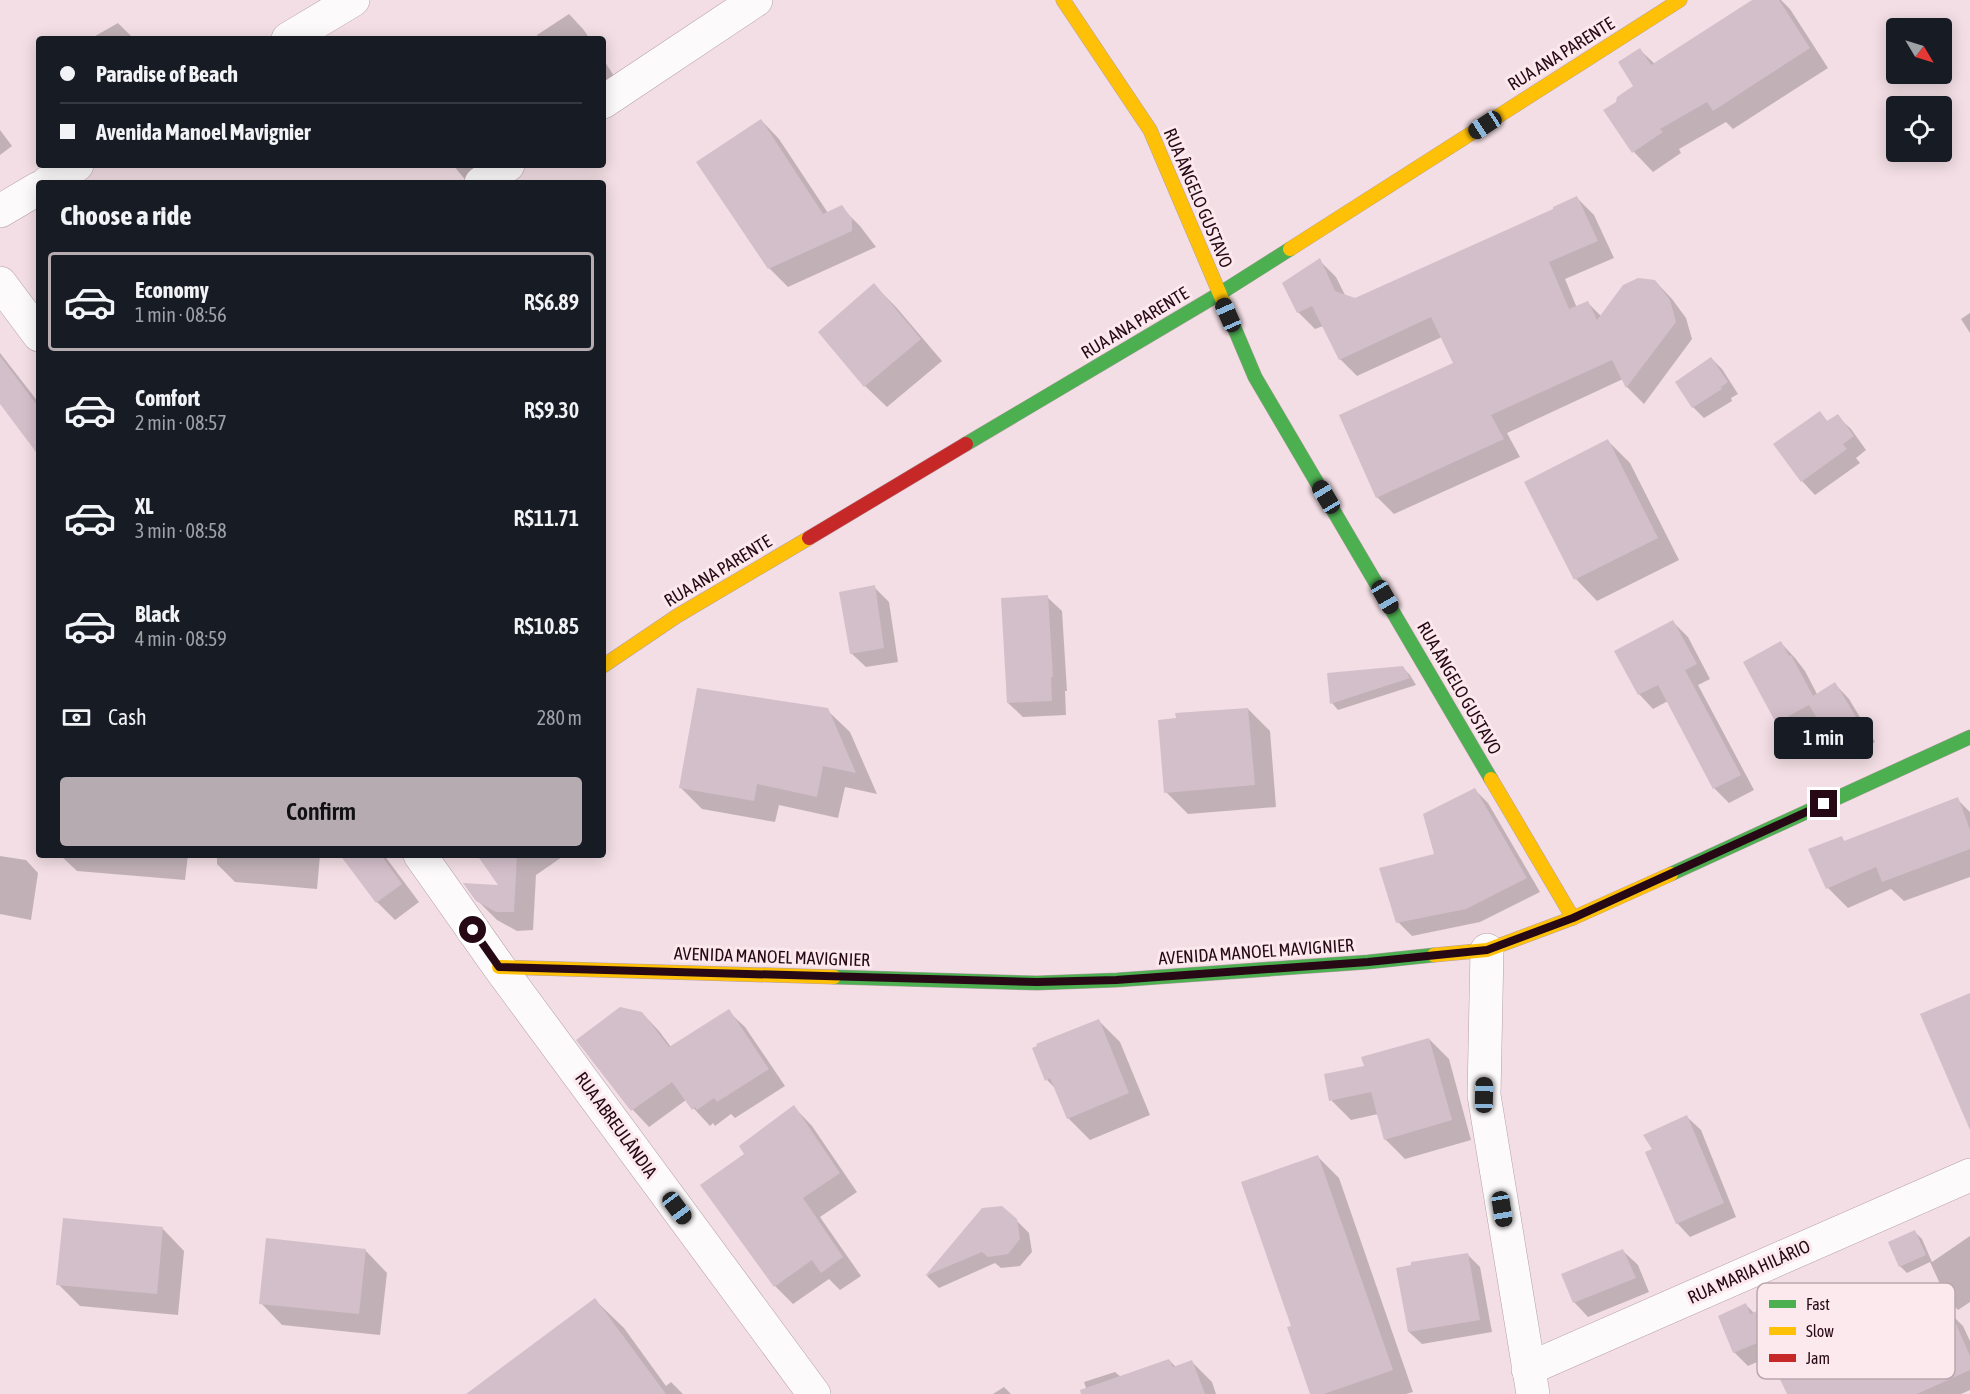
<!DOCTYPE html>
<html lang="en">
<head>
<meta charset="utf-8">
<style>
  :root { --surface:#171b24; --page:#242831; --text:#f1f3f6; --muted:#9ea1a6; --line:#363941; --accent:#b6abb1 }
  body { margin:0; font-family:"Asap Condensed",sans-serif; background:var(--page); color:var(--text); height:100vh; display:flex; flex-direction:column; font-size:22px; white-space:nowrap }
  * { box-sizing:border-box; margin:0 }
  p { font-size:20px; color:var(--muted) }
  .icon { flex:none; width:33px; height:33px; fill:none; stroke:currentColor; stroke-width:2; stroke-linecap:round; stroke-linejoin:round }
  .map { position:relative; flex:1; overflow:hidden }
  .side { position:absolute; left:36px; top:180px; width:570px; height:678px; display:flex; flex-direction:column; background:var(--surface); border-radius:6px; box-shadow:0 3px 15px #0003 }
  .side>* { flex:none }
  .guide { position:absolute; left:36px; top:36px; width:570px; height:132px; border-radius:6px; box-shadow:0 3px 15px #0003; display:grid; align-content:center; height:132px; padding:0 24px; background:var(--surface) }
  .needle { width:39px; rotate:128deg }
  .controls { position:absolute; left:1886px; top:18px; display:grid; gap:12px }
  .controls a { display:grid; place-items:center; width:66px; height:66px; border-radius:6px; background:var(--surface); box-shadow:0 3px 15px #0003; font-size:30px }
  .end { position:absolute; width:27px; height:27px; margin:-14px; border:8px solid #270915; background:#fff; box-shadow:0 0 0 3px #fff }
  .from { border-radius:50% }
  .bubble { position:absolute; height:42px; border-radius:6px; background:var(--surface); box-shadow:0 3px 15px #0003; font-size:20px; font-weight:600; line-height:42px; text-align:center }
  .car { position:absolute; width:18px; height:36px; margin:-18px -9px; border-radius:8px; box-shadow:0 0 4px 2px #0007; background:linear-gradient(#222 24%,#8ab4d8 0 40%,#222 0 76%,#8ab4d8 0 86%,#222 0) }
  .guide b { display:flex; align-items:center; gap:21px; height:57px; font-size:22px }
  .guide b+b { border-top:2px solid var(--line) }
  .guide i { width:15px; height:15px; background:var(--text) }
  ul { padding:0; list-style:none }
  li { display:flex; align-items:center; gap:18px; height:99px; margin:0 12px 9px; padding:0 12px; border:3px solid transparent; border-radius:6px }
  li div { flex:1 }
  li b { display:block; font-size:22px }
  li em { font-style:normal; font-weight:600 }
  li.current { border-color:var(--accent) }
  li>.icon { width:54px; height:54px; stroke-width:1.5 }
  h2 { padding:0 24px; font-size:27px; line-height:72px }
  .pay { display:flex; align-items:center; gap:15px; height:66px; padding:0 24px; font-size:22px }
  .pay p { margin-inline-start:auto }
  .button { display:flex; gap:12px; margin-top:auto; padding:12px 24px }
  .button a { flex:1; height:69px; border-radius:6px; background:var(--accent); color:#111; font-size:24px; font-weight:600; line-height:69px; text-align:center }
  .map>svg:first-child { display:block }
  .shadow { fill:#0003 }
  .building { fill:#d3bfca }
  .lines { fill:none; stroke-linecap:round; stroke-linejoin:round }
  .street-casing { stroke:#b59ea6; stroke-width:34 }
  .fast-casing { stroke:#b59ea6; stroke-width:15 }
  .slow-casing { stroke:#b59ea6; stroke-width:15 }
  .jam-casing { stroke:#b59ea6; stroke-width:15 }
  .street { stroke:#fdfafb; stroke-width:33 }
  .fast { stroke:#4caf50; stroke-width:14 }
  .slow { stroke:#ffc107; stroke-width:14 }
  .jam { stroke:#c62828; stroke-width:14 }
  .route { stroke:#270915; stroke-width:8 }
  .labels { text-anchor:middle; stroke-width:6; stroke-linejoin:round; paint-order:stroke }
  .street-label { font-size:18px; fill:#270915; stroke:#fbe9ee }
  .key { fill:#fbe9ee; stroke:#bba6ad; stroke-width:1.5 }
  .key-label { font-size:16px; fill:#270915 }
</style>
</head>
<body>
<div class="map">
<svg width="1970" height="1394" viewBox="0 0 1970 1394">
  <rect width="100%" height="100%" fill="#f2dee4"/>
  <!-- shadow -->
  <g class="shadow">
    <polygon points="1755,0 1781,0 1790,9 1828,68 1733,129 1726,122 1679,149 1681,153 1653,172 1634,152 1606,110 1617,103 1635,87 1640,50 1655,64"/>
    <polygon points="569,14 583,29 590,39 540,39 537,35"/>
    <polygon points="118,23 134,39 90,39"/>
    <polygon points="603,59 616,79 603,88"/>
    <polygon points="761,120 779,139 828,213 841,207 860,226 876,247 788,287 769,268"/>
    <polygon points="0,130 12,146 0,155"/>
    <polygon points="453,165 496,165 468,183"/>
    <polygon points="1577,198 1594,215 1614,258 1565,279 1577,308 1588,303 1601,316 1655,281 1672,299 1686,318 1692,339 1644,404 1627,387 1623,379 1507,433 1520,457 1394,514 1377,497 1455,364 1442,337 1357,376 1340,359 1323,326 1315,329 1298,312 1284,283 1319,260 1336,277 1349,303 1555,209"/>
    <polygon points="874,285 896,307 942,361 887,407 865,386"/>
    <polygon points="1970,313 1970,333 1961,319"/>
    <polygon points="0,353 39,403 39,453 0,402"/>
    <polygon points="1711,358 1722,369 1738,394 1731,398 1732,401 1704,418 1693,407"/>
    <polygon points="1820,413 1828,422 1837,416 1851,429 1866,450 1856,458 1860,463 1815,495 1802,481"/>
    <polygon points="1608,441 1630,463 1679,560 1597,601 1576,579 1526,482"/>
    <polygon points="874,587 889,602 898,662 866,667 851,653"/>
    <polygon points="1047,597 1062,611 1067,691 1065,691 1066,715 1023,717 1008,703"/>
    <polygon points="1673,622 1688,637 1710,679 1698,685 1754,790 1729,803 1714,788 1668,701 1653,709 1639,694"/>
    <polygon points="1781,643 1795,658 1805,671 1817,694 1835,684 1849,699 1875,742 1848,758 1833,743 1820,721 1792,737 1777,722 1745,663"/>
    <polygon points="1402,667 1410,675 1416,685 1338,710 1332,703"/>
    <polygon points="1248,709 1270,731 1276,807 1188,814 1166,792"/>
    <polygon points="827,710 850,732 877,794 845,787 838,818 779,805 775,822 702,809 680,787"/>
    <polygon points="1474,789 1488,803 1540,892 1480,922 1412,936 1398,922"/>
    <polygon points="1957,799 1970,812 1970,877 1904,901 1891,889 1848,908 1828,888 1841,838 1845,842"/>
    <polygon points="60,855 188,855 185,880 77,871"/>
    <polygon points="217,855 320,855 317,889 235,882 217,864"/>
    <polygon points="342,855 384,855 419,902 395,920 377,902"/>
    <polygon points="479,855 565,855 536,875 533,930 517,931 497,920 477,900 501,887"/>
    <polygon points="0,856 26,860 38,873 31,920 0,914"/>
    <polygon points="728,1011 745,1027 785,1086 735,1118 731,1114 715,1126 713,1123 710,1126 686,1100 649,1127 633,1110 578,1040 642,1013 659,1031 671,1047"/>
    <polygon points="1098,1020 1120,1042 1150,1115 1090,1140 1068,1118 1056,1089 1047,1080"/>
    <polygon points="1429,1039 1449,1059 1471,1140 1405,1159 1385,1139 1378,1114 1351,1120 1331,1100 1365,1067"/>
    <polygon points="794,1107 812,1126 857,1192 820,1217 861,1276 840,1290 829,1279 793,1304 775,1286 746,1154"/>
    <polygon points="1687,1117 1701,1130 1736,1217 1690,1237 1677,1223 1654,1150"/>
    <polygon points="1317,1156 1339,1178 1413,1392 1406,1394 1312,1394"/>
    <polygon points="983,1209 1016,1220 1029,1233 1032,1252 1020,1266 1001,1268 995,1263 939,1288 927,1276"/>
    <polygon points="163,1229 184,1251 178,1315 80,1306 58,1284"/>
    <polygon points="1915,1232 1922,1239 1932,1262 1970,1236 1970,1302 1958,1310 1946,1297 1930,1262 1907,1273 1900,1266"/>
    <polygon points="366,1251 387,1273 380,1335 282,1325 261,1303"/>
    <polygon points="1623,1251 1638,1265 1649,1292 1588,1317 1574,1302"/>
    <polygon points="1467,1254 1480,1267 1492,1332 1422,1344 1409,1332"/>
    <polygon points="1808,1290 1822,1304 1838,1344 1879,1328 1887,1336 1949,1312 1963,1326 1970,1341 1970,1390 1961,1394 1788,1394 1771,1356 1748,1366 1734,1352 1746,1305 1755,1314"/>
    <polygon points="595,1300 624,1328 666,1386 671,1382 683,1394 478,1394"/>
    <polygon points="1169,1360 1176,1367 1192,1362 1212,1382 1216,1394 1088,1394 1084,1382 1115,1372 1121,1377"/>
    <polygon points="1004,1387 1011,1394 993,1394"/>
  </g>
  <!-- building -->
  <g class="building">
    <polygon points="1752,0 1779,0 1810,48 1713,111 1707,102 1660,129 1663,132 1632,153 1603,110 1616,102 1617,97 1633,86 1618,62 1640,48 1651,65"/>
    <polygon points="761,119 823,214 842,205 852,219 852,231 768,269 696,162"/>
    <polygon points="1577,196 1598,241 1549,262 1569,309 1588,301 1597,320 1623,285 1638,278 1655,280 1670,300 1676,322 1626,388 1612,360 1491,415 1504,439 1376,498 1339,415 1453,363 1431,317 1339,360 1312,306 1297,313 1282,283 1320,258 1335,291 1355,298 1553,209 1553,207"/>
    <polygon points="874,283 921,339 864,387 818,332"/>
    <polygon points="0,356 39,408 39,456 0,404"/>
    <polygon points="1711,357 1728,382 1721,387 1722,389 1692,408 1675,382"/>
    <polygon points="1820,411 1827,421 1838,414 1854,436 1843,444 1847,449 1801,482 1773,444"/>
    <polygon points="1608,439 1658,538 1574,580 1524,482"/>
    <polygon points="875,585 884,648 850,654 839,592"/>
    <polygon points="1048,595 1053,677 1051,677 1052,701 1007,703 1001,598"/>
    <polygon points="1673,620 1697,664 1685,670 1741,775 1713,789 1658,685 1638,695 1614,651"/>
    <polygon points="1781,641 1789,656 1791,655 1813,696 1835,682 1862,727 1832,744 1809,705 1776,723 1743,662"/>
    <polygon points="1403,666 1410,678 1330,704 1327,673"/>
    <polygon points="697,688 828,708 856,773 823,766 817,797 757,784 754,801 679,788"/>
    <polygon points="1248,708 1255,785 1164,793 1158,720 1176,718 1175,713"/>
    <polygon points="1475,788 1527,878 1466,909 1396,923 1379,868 1434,854 1423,814"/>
    <polygon points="1958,797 1970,830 1970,849 1882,882 1876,867 1826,889 1808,849 1842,836 1844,841"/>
    <polygon points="340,855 381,855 402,884 376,903"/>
    <polygon points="477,855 517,855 514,912 496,912 476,901 463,883 498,885"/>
    <polygon points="1970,993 1970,1130 1920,1014"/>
    <polygon points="620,1007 642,1012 669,1047 729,1009 769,1069 717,1102 714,1098 697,1110 695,1107 692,1110 672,1082 631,1111 576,1040"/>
    <polygon points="1099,1019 1129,1093 1067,1119 1050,1078 1045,1081 1032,1048 1037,1046 1036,1044"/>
    <polygon points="1429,1038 1452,1120 1384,1140 1371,1092 1329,1101 1324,1074 1364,1066 1361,1057"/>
    <polygon points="794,1105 840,1173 803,1198 843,1257 821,1273 812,1260 774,1287 700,1185 744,1154 739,1146"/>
    <polygon points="1687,1115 1724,1203 1676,1224 1645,1152 1652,1149 1643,1135"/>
    <polygon points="1318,1155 1393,1370 1324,1394 1310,1394 1287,1327 1291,1326 1241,1182"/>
    <polygon points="1002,1206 1017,1219 1020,1239 1008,1254 988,1257 982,1252 925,1276 982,1208"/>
    <polygon points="63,1218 163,1227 157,1294 56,1285"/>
    <polygon points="1915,1230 1926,1255 1899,1267 1888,1242"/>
    <polygon points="266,1238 366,1249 359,1314 259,1304"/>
    <polygon points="1623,1249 1636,1278 1573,1303 1561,1274"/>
    <polygon points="1468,1253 1480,1320 1408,1332 1396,1268 1411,1265 1411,1262"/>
    <polygon points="1808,1289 1832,1345 1880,1327 1883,1336 1950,1310 1970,1356 1970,1370 1917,1394 1787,1394 1762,1341 1733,1353 1718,1316 1746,1303 1750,1314"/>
    <polygon points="595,1298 666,1394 466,1394"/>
    <polygon points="1169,1359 1173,1367 1192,1360 1205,1394 1081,1394 1080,1390"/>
  </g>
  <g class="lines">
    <!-- street casing -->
    <g class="street-casing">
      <g id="street">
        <polyline points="288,39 353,0"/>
        <polyline points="603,102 756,0"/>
        <polyline points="47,183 77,165"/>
        <polyline points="481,183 508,165"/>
        <polyline points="0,211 39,188"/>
        <polyline points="0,283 39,335"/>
        <polyline points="420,855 499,967 814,1394"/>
        <polyline points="1487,950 1484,1095 1533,1394"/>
        <polyline points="1528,1369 1970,1175"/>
      </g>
    </g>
    <!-- fast casing -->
    <g class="fast-casing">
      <g id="fast">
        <polyline points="1228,313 1255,377 1491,779"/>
        <polyline points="966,444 1219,294 1290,249"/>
        <polyline points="1671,874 1970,737"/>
        <polyline points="834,977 1037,983 1117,980 1368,962 1434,955"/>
      </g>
    </g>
    <!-- slow casing -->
    <g class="slow-casing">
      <g id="slow">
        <polyline points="1063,0 1150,130 1228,313"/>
        <polyline points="1290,249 1680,0"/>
        <polyline points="603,666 677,616 809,538"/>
        <polyline points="1491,779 1573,918"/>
        <polyline points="1434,955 1487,950 1573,918 1671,874"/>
        <polyline points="499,967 834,977"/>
      </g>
    </g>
    <!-- jam casing -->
    <g class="jam-casing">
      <polyline id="jam" points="809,538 966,444"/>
    </g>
    <!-- street -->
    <use href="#street" class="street"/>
    <!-- fast -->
    <use href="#fast" class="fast"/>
    <!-- slow -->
    <use href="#slow" class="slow"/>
    <!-- jam -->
    <use href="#jam" class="jam"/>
  </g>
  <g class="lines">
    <!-- route -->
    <polyline class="route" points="473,930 499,967 1037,982 1116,980 1368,962 1487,950 1573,918 1824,804"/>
  </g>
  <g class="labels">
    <!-- street labels -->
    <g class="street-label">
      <text transform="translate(1561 54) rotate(-32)" y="6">RUA ANA PARENTE</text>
      <text transform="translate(1198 198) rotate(67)" y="6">RUA ÂNGELO GUSTAVO</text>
      <text transform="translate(1135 323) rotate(-31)" y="6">RUA ANA PARENTE</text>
      <text transform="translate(718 571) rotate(-31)" y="6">RUA ANA PARENTE</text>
      <text transform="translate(1459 688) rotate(60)" y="6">RUA ÂNGELO GUSTAVO</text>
      <text transform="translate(1256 952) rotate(-4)" y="6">AVENIDA MANOEL MAVIGNIER</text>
      <text transform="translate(772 957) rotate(2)" y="6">AVENIDA MANOEL MAVIGNIER</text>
      <text transform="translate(616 1125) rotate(54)" y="6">RUA ABREULÂNDIA</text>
      <text transform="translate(1749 1272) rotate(-24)" y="6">RUA MARIA HILÁRIO</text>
    </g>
  </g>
  <!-- legend -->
  <rect x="1757" y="1283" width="198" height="96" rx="9" class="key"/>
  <rect x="1769" y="1300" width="27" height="8" fill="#4caf50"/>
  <rect x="1769" y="1327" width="27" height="8" fill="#ffc107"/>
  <rect x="1769" y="1354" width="27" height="8" fill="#c62828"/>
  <g class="key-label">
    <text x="1806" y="1310">Fast</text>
    <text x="1806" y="1337">Slow</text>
    <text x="1806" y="1364">Jam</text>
  </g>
</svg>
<div class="controls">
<a><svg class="needle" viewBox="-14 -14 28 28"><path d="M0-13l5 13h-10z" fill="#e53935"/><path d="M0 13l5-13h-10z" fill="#9ea1a6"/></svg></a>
<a><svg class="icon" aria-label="locate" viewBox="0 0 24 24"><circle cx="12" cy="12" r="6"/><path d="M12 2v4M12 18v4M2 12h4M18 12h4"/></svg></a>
</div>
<i class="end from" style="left:473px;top:930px"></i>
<i class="end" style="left:1824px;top:804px"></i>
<div class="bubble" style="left:1774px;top:717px;width:99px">1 min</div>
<i class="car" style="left:1485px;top:125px;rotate:237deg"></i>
<i class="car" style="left:1228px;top:315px;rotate:336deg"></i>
<i class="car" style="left:1326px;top:497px;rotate:329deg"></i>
<i class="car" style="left:1385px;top:597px;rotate:150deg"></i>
<i class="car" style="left:1484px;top:1095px;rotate:1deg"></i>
<i class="car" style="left:677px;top:1208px;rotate:143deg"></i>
<i class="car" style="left:1502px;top:1209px;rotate:171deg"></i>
<div class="guide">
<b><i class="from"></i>Paradise of Beach</b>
<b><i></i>Avenida Manoel Mavignier</b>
</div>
<section class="side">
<h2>Choose a ride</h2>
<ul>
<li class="current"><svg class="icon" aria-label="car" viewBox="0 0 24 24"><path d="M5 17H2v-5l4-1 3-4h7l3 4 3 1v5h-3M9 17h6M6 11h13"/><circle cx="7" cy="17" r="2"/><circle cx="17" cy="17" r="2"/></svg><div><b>Economy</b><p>1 min · 08:56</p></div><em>R$6.89</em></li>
<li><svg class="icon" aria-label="car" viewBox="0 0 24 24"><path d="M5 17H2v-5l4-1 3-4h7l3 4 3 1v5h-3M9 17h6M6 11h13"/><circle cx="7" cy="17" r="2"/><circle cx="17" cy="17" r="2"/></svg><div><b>Comfort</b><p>2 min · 08:57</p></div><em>R$9.30</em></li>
<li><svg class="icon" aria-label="car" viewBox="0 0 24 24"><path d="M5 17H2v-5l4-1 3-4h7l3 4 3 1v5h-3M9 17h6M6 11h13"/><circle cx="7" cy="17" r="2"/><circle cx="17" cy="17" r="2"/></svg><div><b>XL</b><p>3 min · 08:58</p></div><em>R$11.71</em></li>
<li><svg class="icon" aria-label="car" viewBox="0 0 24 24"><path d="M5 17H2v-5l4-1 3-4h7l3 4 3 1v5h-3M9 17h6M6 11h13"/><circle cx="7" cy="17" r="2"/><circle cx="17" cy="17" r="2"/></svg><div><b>Black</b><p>4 min · 08:59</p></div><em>R$10.85</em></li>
</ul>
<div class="pay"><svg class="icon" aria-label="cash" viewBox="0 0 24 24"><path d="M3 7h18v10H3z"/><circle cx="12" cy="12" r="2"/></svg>Cash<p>280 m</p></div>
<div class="button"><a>Confirm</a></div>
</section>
</div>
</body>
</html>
